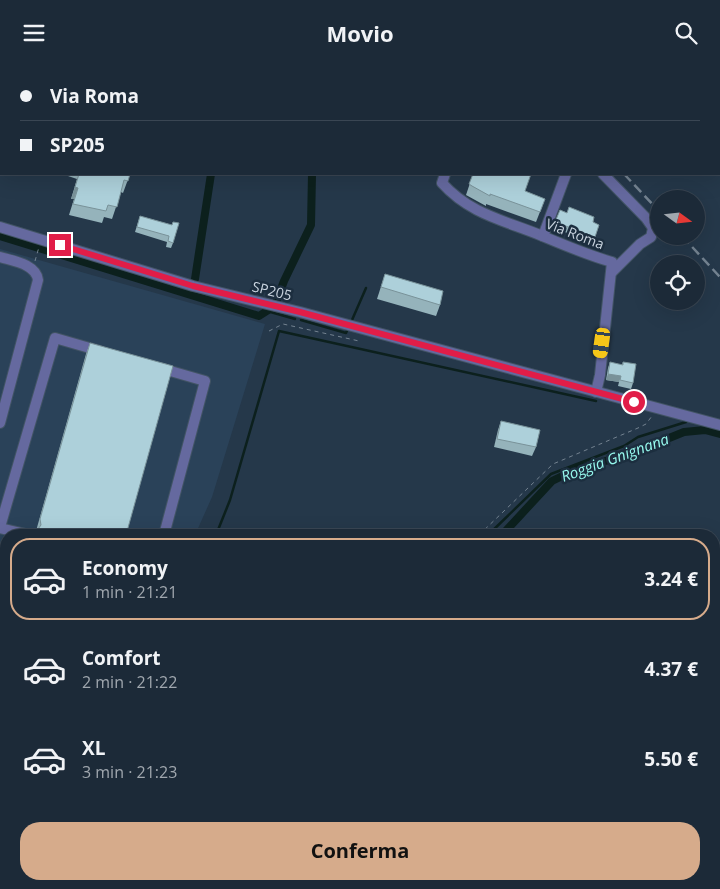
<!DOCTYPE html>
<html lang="it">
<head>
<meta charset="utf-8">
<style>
  :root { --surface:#1c2a38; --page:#293643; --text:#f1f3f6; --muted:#a0a7ae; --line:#3a4653; --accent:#d6ab8b }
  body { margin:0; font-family:"Open Sans",sans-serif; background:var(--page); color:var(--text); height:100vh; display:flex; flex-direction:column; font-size:19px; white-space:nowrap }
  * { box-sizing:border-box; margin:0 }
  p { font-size:16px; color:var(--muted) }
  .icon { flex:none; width:28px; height:28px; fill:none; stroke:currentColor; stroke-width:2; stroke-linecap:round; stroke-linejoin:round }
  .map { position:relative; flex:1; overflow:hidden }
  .sheet { position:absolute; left:0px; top:464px; width:720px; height:361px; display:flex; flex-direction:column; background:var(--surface); border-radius:20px 20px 0 0; box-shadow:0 5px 20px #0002,0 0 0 1px var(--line) }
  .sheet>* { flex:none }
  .hud { position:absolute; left:0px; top:0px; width:720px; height:110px; box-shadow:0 5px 20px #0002,0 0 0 1px var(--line); display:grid; align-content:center; height:110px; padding:0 20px; background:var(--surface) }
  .needle { width:32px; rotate:105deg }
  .controls { position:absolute; left:650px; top:125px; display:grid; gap:10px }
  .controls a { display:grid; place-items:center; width:55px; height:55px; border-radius:50%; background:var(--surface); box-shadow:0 5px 20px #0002,0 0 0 1px var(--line); font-size:25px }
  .end { position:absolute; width:22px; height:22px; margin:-11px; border:6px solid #e11d48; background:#fff; box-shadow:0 0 0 2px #fff }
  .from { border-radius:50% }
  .car { position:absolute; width:15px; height:30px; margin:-15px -8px; border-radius:6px; box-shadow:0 0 4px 1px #0007; background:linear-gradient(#f5c518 24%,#345 0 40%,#f5c518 0 76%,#345 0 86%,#f5c518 0) }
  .hud b { display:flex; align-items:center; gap:18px; height:48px; font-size:19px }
  .hud b+b { border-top:1px solid var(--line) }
  .hud i { width:12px; height:12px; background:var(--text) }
  ul { padding:9px 0 0; list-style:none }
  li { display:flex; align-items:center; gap:15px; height:82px; margin:0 10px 8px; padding:0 10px; border:2px solid transparent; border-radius:20px }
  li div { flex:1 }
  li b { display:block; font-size:19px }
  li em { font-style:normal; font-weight:700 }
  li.current { border-color:var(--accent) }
  li>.icon { width:45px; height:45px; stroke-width:1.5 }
  .cta { display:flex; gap:10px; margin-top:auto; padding:10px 20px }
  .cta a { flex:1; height:58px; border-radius:20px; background:var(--accent); color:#111; font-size:20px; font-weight:700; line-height:58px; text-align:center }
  header { display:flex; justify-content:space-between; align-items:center; height:65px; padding:0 20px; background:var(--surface); font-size:22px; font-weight:700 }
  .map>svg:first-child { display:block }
  .built { fill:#2a4259 }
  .grass { fill:url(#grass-dots) }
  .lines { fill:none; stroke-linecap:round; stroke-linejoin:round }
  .stream { stroke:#0c201d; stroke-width:2.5 }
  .canal { stroke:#0c201d; stroke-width:8 }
  .minor-casing { stroke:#425465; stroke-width:12 }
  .path { stroke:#738290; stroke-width:1; stroke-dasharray:4 4; stroke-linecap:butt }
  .minor { stroke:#65699f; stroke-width:10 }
  .rail { stroke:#748391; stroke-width:2.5; stroke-dasharray:10 5; stroke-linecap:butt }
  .wall { fill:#95b3bb }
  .shaded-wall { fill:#799299 }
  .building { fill:#add0da; stroke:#799299 }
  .route { stroke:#e11d48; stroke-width:6 }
  .labels { text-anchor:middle; stroke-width:5; stroke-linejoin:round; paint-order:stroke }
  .street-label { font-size:14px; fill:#c8d3de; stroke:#1c2e3f }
  .water-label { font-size:15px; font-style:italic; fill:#96f9ee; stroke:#1c2e3f }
</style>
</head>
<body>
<header><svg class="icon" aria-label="menu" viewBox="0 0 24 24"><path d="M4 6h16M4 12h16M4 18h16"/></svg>Movio<svg class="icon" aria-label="search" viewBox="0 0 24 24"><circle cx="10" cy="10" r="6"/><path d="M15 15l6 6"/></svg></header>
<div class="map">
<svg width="720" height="824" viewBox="0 0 720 824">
  <defs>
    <pattern id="grass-dots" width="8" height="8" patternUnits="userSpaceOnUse" patternTransform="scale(1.25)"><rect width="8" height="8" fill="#5d2f78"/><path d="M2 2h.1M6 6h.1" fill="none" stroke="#734c8b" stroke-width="1.8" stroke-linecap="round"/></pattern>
  </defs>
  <rect width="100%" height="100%" fill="#25384a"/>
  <!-- built -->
  <polygon class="built" points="0,184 265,259 212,432 195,470 6,470 6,783 0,781"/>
  <!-- grass -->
  <polygon class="grass" points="5,787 6,819 56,819 54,824 0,824 0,808"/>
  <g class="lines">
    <!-- stream -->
    <g class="stream">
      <polyline points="267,246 295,254"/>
      <polyline points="301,255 346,268 348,263"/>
      <polyline points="352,255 366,223"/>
      <polyline points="216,470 230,435 279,266 596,336"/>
      <polyline points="488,470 551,409 624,381 638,372 686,357"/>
      <polyline points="123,824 127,819"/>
    </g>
    <!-- canal -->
    <g class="canal">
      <polyline points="309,0 310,1"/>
      <polyline points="228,1 228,0"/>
      <polyline points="0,171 259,251 270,244"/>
      <polyline points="195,214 211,109"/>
      <polyline points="277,235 284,216 311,160 312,109"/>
      <polyline points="502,470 552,416 579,403 609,395 642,384 684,367 705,365 720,369"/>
      <polyline points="136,824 139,819"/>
    </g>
    <!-- minor casing -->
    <g class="minor-casing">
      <g id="minor">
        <path d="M445,109L442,118C470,149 503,155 540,170C564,180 587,190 612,197L600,310L596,327"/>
        <polyline points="603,109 646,153 653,163 651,172 640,179 612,207"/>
        <polyline points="0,162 193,221 300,247 720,360"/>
        <polyline points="543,171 566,109"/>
        <path d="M0,192C13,196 36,199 38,215L0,358"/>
        <polyline points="160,303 205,316 164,470"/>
        <polyline points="0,462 55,273 100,286"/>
        <polyline points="0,463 30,470"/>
        <polyline points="0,671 6,673"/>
      </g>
    </g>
    <!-- path -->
    <g class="path">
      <polyline points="35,196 39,182"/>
      <polyline points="269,266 283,259 359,276"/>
      <polyline points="479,470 553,399 638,363 646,359 652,351"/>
      <polyline points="684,819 687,824"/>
    </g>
    <!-- minor -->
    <use href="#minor" class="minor"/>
    <!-- rail -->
    <g class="rail">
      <polyline points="511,0 513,1"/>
      <polyline points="624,109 659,146"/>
      <polyline points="682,171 720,212"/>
    </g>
  </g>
  <!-- wall -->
  <g class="wall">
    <polygon points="69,109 130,109 123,128 121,127 112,154 104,152 102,158 69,150 74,134 71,134 77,114 68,111"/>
    <polygon points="473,109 525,126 545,134 536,157 486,139 486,141 466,130"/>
    <polygon points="560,145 599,160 593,177 553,163"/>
    <polygon points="140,151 172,160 173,178 171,183 166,182 167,177 135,167"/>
    <polygon points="385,209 440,240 436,251 377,234"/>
    <polygon points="90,278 126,470 36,470 36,466 86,289"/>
    <polygon points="610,297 622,300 623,297 633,318 631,324 618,321 619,317 606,315 608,303"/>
    <polygon points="501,356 536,382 532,391 494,382 498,365"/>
    <polygon points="6,575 6,663 0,661 0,597"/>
    <polygon points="0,677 6,678 6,688 0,686"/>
    <polygon points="0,755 6,757 6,774 5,776 0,775"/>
  </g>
  <!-- shaded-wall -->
  <g class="shaded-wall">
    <polygon points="75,122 78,123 74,134 71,134"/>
    <polygon points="608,309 621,311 619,317 606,315"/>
  </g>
  <!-- building -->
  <g class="building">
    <polygon points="79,109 130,109 128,116 124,115 117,142 108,140 106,146 73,139 78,123 75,122"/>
    <polygon points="473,109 531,109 525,126 545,134 540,147 490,129 490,131 472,121 469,119"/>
    <polygon points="569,142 594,152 593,157 599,160 595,172 555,157 560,145 567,148"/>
    <polygon points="140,151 172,160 173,157 179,158 173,178 168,176 169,171 137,162"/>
    <polygon points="385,209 443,226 440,240 381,222"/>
    <polygon points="90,278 173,301 126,470 36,470 38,464 41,460 40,454"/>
    <polygon points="610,297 623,300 623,297 636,299 633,318 620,315 621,311 608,309"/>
    <polygon points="501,356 540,365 536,382 497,374"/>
    <polygon points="6,578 6,650 0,649 0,601"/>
    <polygon points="0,677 6,678 6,685 0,683"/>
    <polygon points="0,755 6,757 6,767 0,765"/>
  </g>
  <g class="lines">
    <!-- route -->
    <polyline class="route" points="60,180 193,221 300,247 634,337"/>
  </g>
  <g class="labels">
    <!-- street labels -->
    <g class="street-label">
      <text transform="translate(575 169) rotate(21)" y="5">Via Roma</text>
      <text transform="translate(272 226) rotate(14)" y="5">SP205</text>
    </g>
    <!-- water labels -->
    <g class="water-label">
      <text transform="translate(615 393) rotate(-20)" y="5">Roggia Gnignana</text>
    </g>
  </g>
</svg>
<div class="controls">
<a><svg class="needle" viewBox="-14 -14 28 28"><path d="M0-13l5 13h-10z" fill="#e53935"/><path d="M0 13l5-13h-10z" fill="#a0a7ae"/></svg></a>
<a><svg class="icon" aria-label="locate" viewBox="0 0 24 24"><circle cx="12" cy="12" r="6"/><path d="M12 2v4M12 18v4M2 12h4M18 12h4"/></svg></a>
</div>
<i class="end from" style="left:634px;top:337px"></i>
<i class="end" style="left:60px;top:180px"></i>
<i class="car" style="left:602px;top:278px;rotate:188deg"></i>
<div class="hud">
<b><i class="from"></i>Via Roma</b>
<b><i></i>SP205</b>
</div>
<section class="sheet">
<ul>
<li class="current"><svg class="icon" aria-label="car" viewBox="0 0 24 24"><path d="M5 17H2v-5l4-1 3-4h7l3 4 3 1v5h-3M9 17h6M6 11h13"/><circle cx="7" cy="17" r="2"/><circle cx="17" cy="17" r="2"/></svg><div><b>Economy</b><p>1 min · 21:21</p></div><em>3.24 €</em></li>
<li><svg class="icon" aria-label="car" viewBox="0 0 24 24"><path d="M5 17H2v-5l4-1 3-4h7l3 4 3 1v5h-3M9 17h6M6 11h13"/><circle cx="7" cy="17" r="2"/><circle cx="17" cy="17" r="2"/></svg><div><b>Comfort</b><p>2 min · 21:22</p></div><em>4.37 €</em></li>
<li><svg class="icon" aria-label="car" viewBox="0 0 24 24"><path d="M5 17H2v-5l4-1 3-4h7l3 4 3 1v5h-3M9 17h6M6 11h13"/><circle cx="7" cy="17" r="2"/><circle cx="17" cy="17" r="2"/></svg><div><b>XL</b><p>3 min · 21:23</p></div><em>5.50 €</em></li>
</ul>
<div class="cta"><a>Conferma</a></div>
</section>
</div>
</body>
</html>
